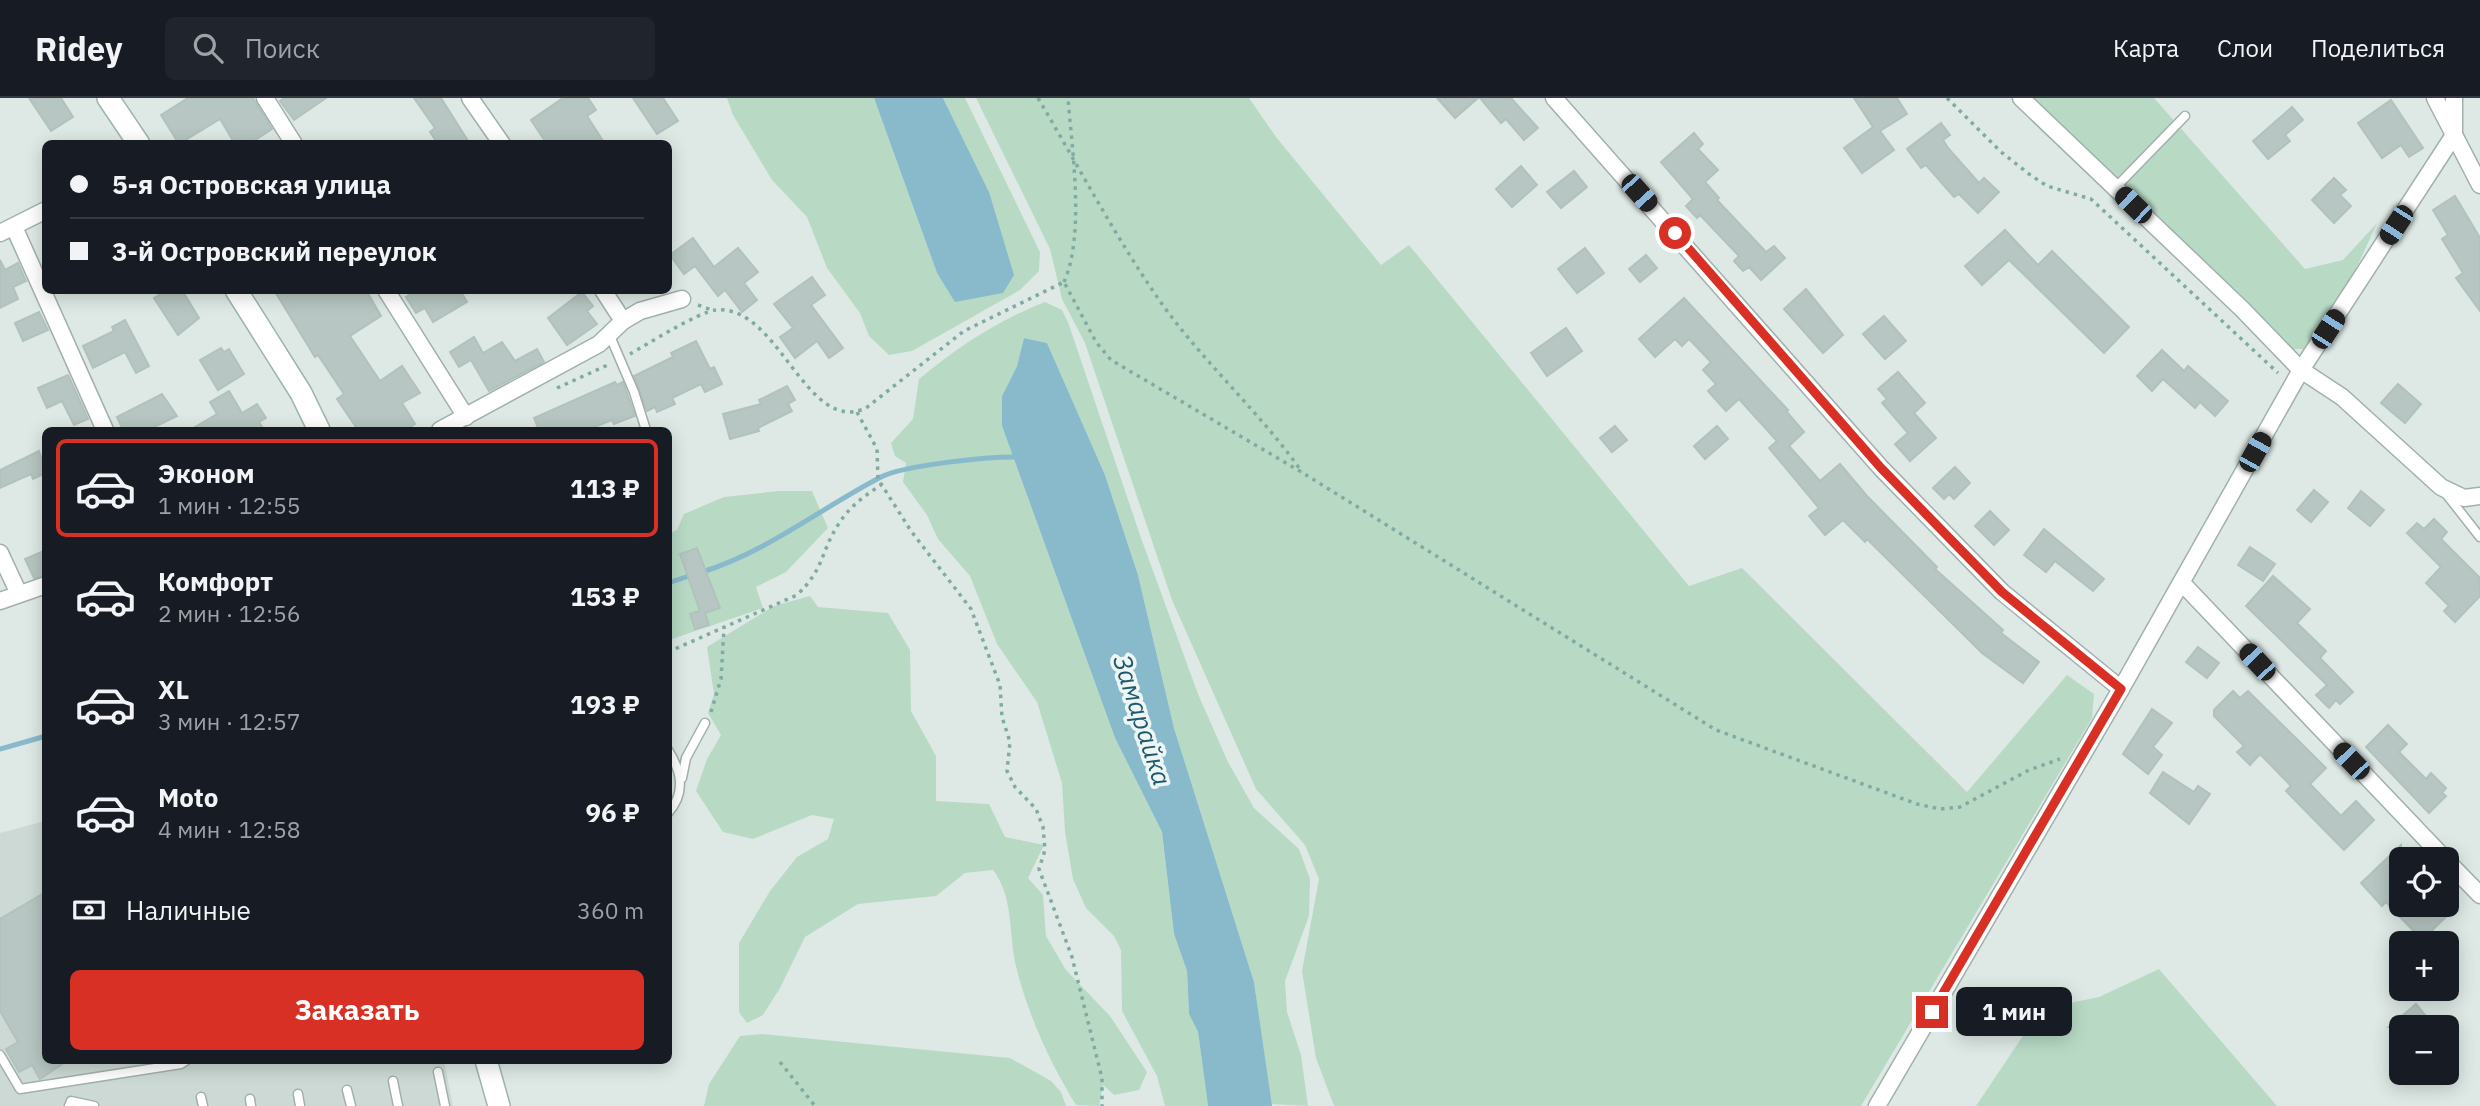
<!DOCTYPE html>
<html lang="ru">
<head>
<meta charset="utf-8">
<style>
  :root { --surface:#171b24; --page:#20242c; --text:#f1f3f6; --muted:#9ea1a6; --line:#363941; --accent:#d93025 }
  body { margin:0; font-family:"IBM Plex Sans",sans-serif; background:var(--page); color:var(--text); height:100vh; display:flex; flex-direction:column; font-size:26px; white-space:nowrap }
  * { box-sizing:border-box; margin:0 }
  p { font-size:23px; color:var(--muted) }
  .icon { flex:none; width:38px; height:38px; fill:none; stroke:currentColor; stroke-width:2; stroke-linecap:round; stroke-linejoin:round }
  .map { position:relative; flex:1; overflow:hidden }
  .panel { position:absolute; left:42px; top:329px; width:630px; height:637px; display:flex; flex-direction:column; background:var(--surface); border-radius:10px; box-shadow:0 4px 18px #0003 }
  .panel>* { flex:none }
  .guide { position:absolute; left:42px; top:42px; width:630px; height:154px; border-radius:10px; box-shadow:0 4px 18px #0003; display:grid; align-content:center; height:154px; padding:0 28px; background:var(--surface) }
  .fabs { position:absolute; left:2389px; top:749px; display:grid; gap:14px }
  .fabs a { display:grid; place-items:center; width:70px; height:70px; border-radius:10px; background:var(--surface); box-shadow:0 4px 18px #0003; font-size:35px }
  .end { position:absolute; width:32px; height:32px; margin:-16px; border:9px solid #d93025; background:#fff; box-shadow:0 0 0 4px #fff }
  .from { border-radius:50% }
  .bubble { position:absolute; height:49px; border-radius:10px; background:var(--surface); box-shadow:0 4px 18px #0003; font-size:23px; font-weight:700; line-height:49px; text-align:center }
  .car { position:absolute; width:21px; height:42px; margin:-21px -10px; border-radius:9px; box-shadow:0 0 5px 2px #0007; background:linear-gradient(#222 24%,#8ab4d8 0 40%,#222 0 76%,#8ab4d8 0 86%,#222 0) }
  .guide b { display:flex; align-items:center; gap:24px; height:66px; font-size:26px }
  .guide b+b { border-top:2px solid var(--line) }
  .guide i { width:18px; height:18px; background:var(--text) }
  ul { padding:12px 0 0; list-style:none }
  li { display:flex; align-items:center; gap:21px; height:98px; margin:0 14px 10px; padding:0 14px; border:4px solid transparent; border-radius:10px }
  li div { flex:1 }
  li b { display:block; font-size:26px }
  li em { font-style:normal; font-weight:700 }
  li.current { border-color:var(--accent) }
  li>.icon { width:63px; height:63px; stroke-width:1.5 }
  .pay { display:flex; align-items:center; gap:18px; height:77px; padding:0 28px; font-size:26px }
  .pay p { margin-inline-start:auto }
  .primary-button { display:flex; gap:14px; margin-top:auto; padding:14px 28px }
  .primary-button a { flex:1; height:80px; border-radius:10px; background:var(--accent); color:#fff; font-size:28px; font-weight:700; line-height:80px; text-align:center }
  header { display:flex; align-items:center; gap:42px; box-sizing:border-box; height:98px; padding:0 35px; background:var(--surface); border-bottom:2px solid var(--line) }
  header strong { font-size:33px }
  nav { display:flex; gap:38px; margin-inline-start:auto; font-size:24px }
  .search { width:490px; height:63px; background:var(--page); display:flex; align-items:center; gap:18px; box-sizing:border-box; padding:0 24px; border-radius:10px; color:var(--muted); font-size:26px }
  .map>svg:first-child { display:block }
  .built { fill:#cdd9d4 }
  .green { fill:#b8dac5 }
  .water { fill:#88bacc }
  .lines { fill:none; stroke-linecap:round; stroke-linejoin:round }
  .stream { stroke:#88bacc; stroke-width:5 }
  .building { fill:#b7c6c2; stroke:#b1c2bd; stroke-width:2 }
  .lane-casing { stroke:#a2b0ac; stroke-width:11 }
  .street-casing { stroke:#a2b0ac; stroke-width:19 }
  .secondary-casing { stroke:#9eb4ae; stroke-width:24 }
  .path { stroke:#80aba2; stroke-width:3.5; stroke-dasharray:3.5 5; stroke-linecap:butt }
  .lane { stroke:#fff; stroke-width:8 }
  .street { stroke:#fff; stroke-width:16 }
  .secondary { stroke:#fff; stroke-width:21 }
  .route { stroke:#d93025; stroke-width:9 }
  .labels { text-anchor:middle; stroke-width:7; stroke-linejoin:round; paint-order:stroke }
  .water-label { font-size:26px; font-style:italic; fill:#1e5970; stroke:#eef6f3 }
</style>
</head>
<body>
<header>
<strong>Ridey</strong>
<div class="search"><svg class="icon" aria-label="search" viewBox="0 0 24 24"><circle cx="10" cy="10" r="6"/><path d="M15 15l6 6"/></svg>Поиск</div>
<nav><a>Карта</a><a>Слои</a><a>Поделиться</a></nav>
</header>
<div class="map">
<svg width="2480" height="1008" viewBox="0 0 2480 1008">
  <rect width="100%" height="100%" fill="#dee9e5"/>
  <!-- built -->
  <polygon class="built" points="45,723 46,962 444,963 453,1008 0,1008 0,735"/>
  <!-- green -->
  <g class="green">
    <polygon points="727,0 874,0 937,175 989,94 943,0 965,0 1040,154 1039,173 1020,192 912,253 889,257 869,238 860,215 827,170 807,119 772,82 733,17"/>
    <polygon points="976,0 1249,0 1276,39 1381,167 1409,147 1689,488 1742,470 1967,694 2067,577 2094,596 2092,620 1861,1008 1334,1008 1316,960 1302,873 1319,781 1305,747 1256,691 1172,502 1085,245 1062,201 1050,151"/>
    <path d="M2032,0H2154L2305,171L2343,162L2377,125C2357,169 2337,215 2304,251H2291Z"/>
    <path d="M1045,204L1062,212L1068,224L1141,440L1198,596L1228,664L1254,710L1299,751L1310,781L1309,818L1285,883L1287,914L1301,957L1308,1008L1271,1006L1254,884L1174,630L1138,477L1105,377L1047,245L1024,240L1017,268L1002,298V328L1115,640L1162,734L1174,836L1187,873L1189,916L1198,934L1208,1008H1165L1157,978L1122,913L1121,852L1114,838L1086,810L1073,781L1065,734L1062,685L1037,604L997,546L970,478L938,441L927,417L903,384L906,365L895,358L891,345L913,321L919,281C961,247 995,224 1045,204Z"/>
    <polygon points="779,393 812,393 828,430 786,474 756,489 763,510 669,542 668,436 677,432 684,416 724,399"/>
    <path d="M810,498L818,509L888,515L910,552L911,613L936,658V703L989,706L1005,739L1044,747L1028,780L1043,797L1046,838L1066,872L1110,918L1147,974L1139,992L1114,997L1103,987L1099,1008L1076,1007C1049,963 1027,915 1015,864C1009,833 1013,798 993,772L965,775L936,798L858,806L805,839L780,890L763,917L747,925L739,914V845L770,793L797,759L828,741L834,721L812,717L753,741L723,734L696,693L707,661L721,637L708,615L714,596L707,549L774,508Z"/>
    <polygon points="2159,871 2277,1008 1976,1008 2041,911 2099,899"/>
    <polygon points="762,936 1010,960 1051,983 1061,994 1066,1008 704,1008 709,986 740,938"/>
  </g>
  <!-- water -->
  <g class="water">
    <polygon points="874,0 943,0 989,94 1014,177 1003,195 955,204 937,175"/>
    <polygon points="1024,240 1047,245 1105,377 1138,477 1174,630 1254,884 1272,1008 1208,1008 1198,934 1189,916 1187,873 1174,836 1162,734 1115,640 1002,328 1002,298 1017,268"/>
  </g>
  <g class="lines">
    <!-- stream -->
    <g class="stream">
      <path d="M702,474C767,454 821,410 881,379C904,367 992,358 1019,359"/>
      <polyline points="668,485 692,477"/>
      <polyline points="0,651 46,638"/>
    </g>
  </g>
  <!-- building -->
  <g class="building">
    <polygon points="29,0 61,0 73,19 51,33"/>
    <polygon points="188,0 253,0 272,31 249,46 235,46 220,21 179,46 161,17"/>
    <polygon points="284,0 326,0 294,22 280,3"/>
    <polygon points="414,0 441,0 470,46 438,46 430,34 435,30"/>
    <polygon points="563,0 588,0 596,12 587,18 605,46 547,46 531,22"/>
    <polygon points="633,0 663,0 678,23 657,36"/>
    <polygon points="1437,0 1478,0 1455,20"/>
    <polygon points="1480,0 1511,0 1538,30 1524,42 1506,21 1501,25"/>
    <polygon points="1854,0 1897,0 1907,16 1880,33 1894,52 1862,75 1844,50 1873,29"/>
    <polygon points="2391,2 2423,50 2409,59 2401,47 2382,60 2358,25"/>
    <polygon points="2292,9 2303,22 2285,37 2290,43 2268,61 2253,43"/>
    <polygon points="1941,25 1950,37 1943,42 1948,50 1979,85 1984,80 1999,94 1978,115 1959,96 1954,99 1926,67 1921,70 1907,51"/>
    <polygon points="1694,35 1703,46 1698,51 1718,72 1705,84 1719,100 1717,102 1766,154 1774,148 1785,160 1761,182 1749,169 1743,173 1734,163 1739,158 1700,117 1697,120 1686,108 1693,101 1661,64"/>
    <polygon points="1521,68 1537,87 1512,109 1496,91"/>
    <polygon points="1574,73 1587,89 1561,110 1547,94"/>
    <polygon points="2334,80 2346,92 2340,97 2351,108 2334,125 2312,102"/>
    <polygon points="2455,98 2480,140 2480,213 2456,180 2463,175 2442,141 2448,137 2433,112"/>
    <polygon points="2005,132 2038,167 2052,153 2129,229 2104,255 2009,162 1982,187 1965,168"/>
    <polygon points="693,140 714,169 738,150 758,174 744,185 757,202 742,214 725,192 718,198 695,168 684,176 670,157"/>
    <polygon points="1585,150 1604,175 1577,195 1558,171"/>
    <polygon points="1646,157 1657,170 1640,184 1629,171"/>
    <polygon points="0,162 5,172 18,165 26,183 13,189 18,201 0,210"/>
    <polygon points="812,179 825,197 811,207 843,250 829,260 817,243 795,260 780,239 793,230 774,206"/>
    <polygon points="1806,191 1843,237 1823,255 1784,211"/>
    <polygon points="167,192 182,192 199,220 178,237 154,200"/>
    <polygon points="274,192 366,192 381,218 350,238 380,283 402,268 420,295 402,305 415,326 405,332 358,332 337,301 344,296 318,257 315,259"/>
    <polygon points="417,192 460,192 467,204 433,224 425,210 416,215 406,199"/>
    <polygon points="582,194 593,208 587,213 597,226 567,247 548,220"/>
    <polygon points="1684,200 1788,312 1786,313 1804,334 1789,348 1820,383 1840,366 1867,398 1937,469 1935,471 2003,532 2001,535 2039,564 2023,585 1982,555 1867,441 1865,444 1843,422 1825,437 1809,418 1819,410 1769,350 1777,343 1739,301 1726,313 1708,293 1716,286 1703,272 1711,264 1689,241 1682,248 1675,241 1655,259 1639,241"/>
    <polygon points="39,214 48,232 23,243 15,225"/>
    <polygon points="1884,218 1906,243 1885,261 1863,236"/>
    <polygon points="125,222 149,268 136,275 125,254 93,270 83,248 114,233 112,229"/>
    <polygon points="1566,230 1582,253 1547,278 1531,255"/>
    <polygon points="474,239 483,255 502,244 515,263 537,251 544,264 489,293 471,262 459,269 450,254"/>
    <polygon points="696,243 710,271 714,269 722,286 705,294 701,286 672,300 675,306 657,314 655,309 647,313 634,278 673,259 671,255"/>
    <polygon points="221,250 224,254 229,251 244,276 218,292 200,262"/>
    <polygon points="2162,252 2184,273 2188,268 2228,303 2215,318 2200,304 2195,310 2163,281 2152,293 2137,278"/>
    <polygon points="1898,274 1925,305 1914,315 1936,340 1910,363 1895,346 1908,335 1882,305 1887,301 1878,291"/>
    <polygon points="68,277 88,321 74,327 62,303 47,310 38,290"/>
    <polygon points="615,284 617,287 623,284 635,318 614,326 612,322 587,332 539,332 534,320"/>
    <polygon points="2398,286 2421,306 2405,325 2381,305"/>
    <polygon points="787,288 795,302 788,306 792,313 758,330 759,333 730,341 723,316 761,306 759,302"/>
    <polygon points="229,293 242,315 257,306 266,320 259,324 264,332 190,332 217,316 210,304"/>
    <polygon points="162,296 177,318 148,332 123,332 117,319"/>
    <polygon points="1615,328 1627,342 1612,354 1600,340"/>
    <polygon points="1717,328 1728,341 1705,361 1694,348"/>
    <polygon points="39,353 46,375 33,381 31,376 0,390 0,372"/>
    <polygon points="1955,369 1970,385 1954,401 1949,396 1944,401 1933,390"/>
    <polygon points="2314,392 2328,404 2311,424 2297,412"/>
    <polygon points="2361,393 2384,412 2370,428 2348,410"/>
    <polygon points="1990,413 2009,432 1994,447 1975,428"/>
    <polygon points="2434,421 2447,434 2441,441 2480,480 2480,498 2455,524 2444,513 2449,508 2426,485 2441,469 2407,435 2417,425 2424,431"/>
    <polygon points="2044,431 2104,481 2093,493 2055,463 2046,474 2024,457"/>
    <polygon points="2250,449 2275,466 2263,483 2238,467"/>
    <polygon points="697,450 720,510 705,515 709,527 695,531 690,516 700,513 680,456"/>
    <polygon points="46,452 46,477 34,480 25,461"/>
    <polygon points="2273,478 2310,511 2297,525 2326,553 2320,560 2353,594 2340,606 2336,602 2329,610 2316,597 2327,587 2246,508"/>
    <polygon points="2198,549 2219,565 2207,580 2186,564"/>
    <polygon points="2233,593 2240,600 2248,593 2326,670 2310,686 2341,718 2356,703 2374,722 2344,752 2286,693 2291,688 2260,656 2250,667 2237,654 2244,648 2214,618 2214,612"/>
    <polygon points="2152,611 2172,625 2153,649 2162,657 2148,676 2123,656"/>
    <polygon points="2388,627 2407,646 2399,654 2426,681 2431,675 2446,690 2442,695 2446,698 2429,715 2366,649"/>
    <polygon points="2163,674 2194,694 2198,688 2210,696 2189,726 2150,695"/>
    <polygon points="2401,747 2401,807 2444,807 2451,814 2422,842 2386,804 2382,808 2361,785"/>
    <polygon points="46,794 46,962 68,962 40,981 32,967 19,974 6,951 18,944 0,913 0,821"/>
    <polygon points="2416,906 2435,929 2389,929"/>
  </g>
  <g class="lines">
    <!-- lane casing -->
    <g class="lane-casing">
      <g id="lane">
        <polyline points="2115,90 2185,18"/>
        <polyline points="610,238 634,294 646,332"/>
        <polyline points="2447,397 2480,439"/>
        <path d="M668,652C682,674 686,695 668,715"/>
        <polyline points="682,680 686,660 705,625"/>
        <polyline points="0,957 20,991 181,966 187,962"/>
        <polyline points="438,974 445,1008"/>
        <polyline points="393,983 398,1008"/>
        <polyline points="347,992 351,1008"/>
        <polyline points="298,996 300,1008"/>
        <polyline points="201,999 203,1008"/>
        <polyline points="250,1001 251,1008"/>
        <polyline points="69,1008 71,1003 94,1008"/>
      </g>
    </g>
    <!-- street casing -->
    <g class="street-casing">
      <g id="street">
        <polyline points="265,0 294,46"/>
        <polyline points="470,0 502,46"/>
        <polyline points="1554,0 1881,370 2002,494 2121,591"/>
        <polyline points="2021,0 2242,211 2301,272 2342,299 2441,389 2464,400 2480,398"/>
        <polyline points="2435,0 2480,87"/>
        <polyline points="14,129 105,332"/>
        <polyline points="0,135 46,112"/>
        <polyline points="386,192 466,319"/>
        <polyline points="603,192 623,223"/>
        <polyline points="440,332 599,246 623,223 640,213 682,201"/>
        <polyline points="0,455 19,496"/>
        <polyline points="2182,485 2445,761"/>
        <polyline points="0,503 46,487"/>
        <polyline points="2446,762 2480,797"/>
        <polyline points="1877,1008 2121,591 2301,272 2454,37 2454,0"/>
      </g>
    </g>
    <!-- secondary casing -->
    <g class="secondary-casing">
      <g id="secondary">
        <polyline points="108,0 139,46"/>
        <polyline points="236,192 301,295 319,332"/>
        <polyline points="486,962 499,1008"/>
      </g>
    </g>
    <!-- path -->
    <g class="path">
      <path d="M1038,0C1076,64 1111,131 1153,193C1197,259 1257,310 1302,374"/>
      <polyline points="1947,0 2001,54 2029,76 2047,88 2091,101 2278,275"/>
      <path d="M1064,184C1085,137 1072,52 1068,0"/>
      <polyline points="698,207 712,212"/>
      <path d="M630,256C648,246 698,214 716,212C779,206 806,338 866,310L964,233L1064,184L1096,244L1111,262L1303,375L1716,632L1917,706L1940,711L1960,709L2029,672L2060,661"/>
      <polyline points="557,290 610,266"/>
      <polyline points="857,314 877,351 878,381 911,433 971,511 1000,587 1002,619 1010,644 1007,673 1015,689 1036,711 1043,729 1045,752 1039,771 1072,859 1102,980 1102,1008"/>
      <path d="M668,554L797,497C825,470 820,455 838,427C848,410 864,398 881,387"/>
      <polyline points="711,614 721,581 724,530"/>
      <polyline points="780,964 815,1008"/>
    </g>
    <!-- lane -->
    <use href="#lane" class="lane"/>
    <!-- street -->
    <use href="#street" class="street"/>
    <!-- secondary -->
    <use href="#secondary" class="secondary"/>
  </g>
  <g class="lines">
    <!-- route -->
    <polyline class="route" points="1675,135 1881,370 2002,494 2121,591 1932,914"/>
  </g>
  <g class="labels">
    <!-- water labels -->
    <g class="water-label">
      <text transform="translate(1142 622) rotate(72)" y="9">Замарайка</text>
    </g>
  </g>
</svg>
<div class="fabs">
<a><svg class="icon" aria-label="locate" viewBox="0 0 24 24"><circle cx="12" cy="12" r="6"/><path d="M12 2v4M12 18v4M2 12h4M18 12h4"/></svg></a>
<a>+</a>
<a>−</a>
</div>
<i class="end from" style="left:1675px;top:135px"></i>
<i class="end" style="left:1932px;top:914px"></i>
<div class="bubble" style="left:1956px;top:889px;width:116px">1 мин</div>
<i class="car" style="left:1639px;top:95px;rotate:138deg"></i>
<i class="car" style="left:2133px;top:107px;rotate:314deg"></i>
<i class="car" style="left:2396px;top:127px;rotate:213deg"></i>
<i class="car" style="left:2328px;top:231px;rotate:33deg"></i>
<i class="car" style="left:2255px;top:354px;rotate:29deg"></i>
<i class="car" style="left:2257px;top:564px;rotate:317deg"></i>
<i class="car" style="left:2351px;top:663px;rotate:316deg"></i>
<div class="guide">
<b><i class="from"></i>5-я Островская улица</b>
<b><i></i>3-й Островский переулок</b>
</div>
<section class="panel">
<ul>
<li class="current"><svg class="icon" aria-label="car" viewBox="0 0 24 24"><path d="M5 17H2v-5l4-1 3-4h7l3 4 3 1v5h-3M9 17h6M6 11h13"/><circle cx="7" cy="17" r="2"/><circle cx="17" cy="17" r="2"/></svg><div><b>Эконом</b><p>1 мин · 12:55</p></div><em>113 ₽</em></li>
<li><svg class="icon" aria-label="car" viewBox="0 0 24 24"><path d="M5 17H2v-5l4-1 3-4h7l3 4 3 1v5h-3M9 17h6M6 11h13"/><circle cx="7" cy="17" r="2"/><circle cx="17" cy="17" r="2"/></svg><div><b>Комфорт</b><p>2 мин · 12:56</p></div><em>153 ₽</em></li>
<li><svg class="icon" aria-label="car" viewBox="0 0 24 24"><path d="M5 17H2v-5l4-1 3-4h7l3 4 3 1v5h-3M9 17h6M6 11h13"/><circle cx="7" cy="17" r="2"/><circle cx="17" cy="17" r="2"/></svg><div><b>XL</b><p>3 мин · 12:57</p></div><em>193 ₽</em></li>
<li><svg class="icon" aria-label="car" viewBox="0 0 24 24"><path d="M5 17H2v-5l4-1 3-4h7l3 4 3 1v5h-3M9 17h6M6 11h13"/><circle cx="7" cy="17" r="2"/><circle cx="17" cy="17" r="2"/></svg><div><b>Moto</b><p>4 мин · 12:58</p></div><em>96 ₽</em></li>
</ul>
<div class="pay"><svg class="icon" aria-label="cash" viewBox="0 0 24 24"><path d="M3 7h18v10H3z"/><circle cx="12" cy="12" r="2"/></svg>Наличные<p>360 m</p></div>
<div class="primary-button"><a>Заказать</a></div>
</section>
</div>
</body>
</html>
